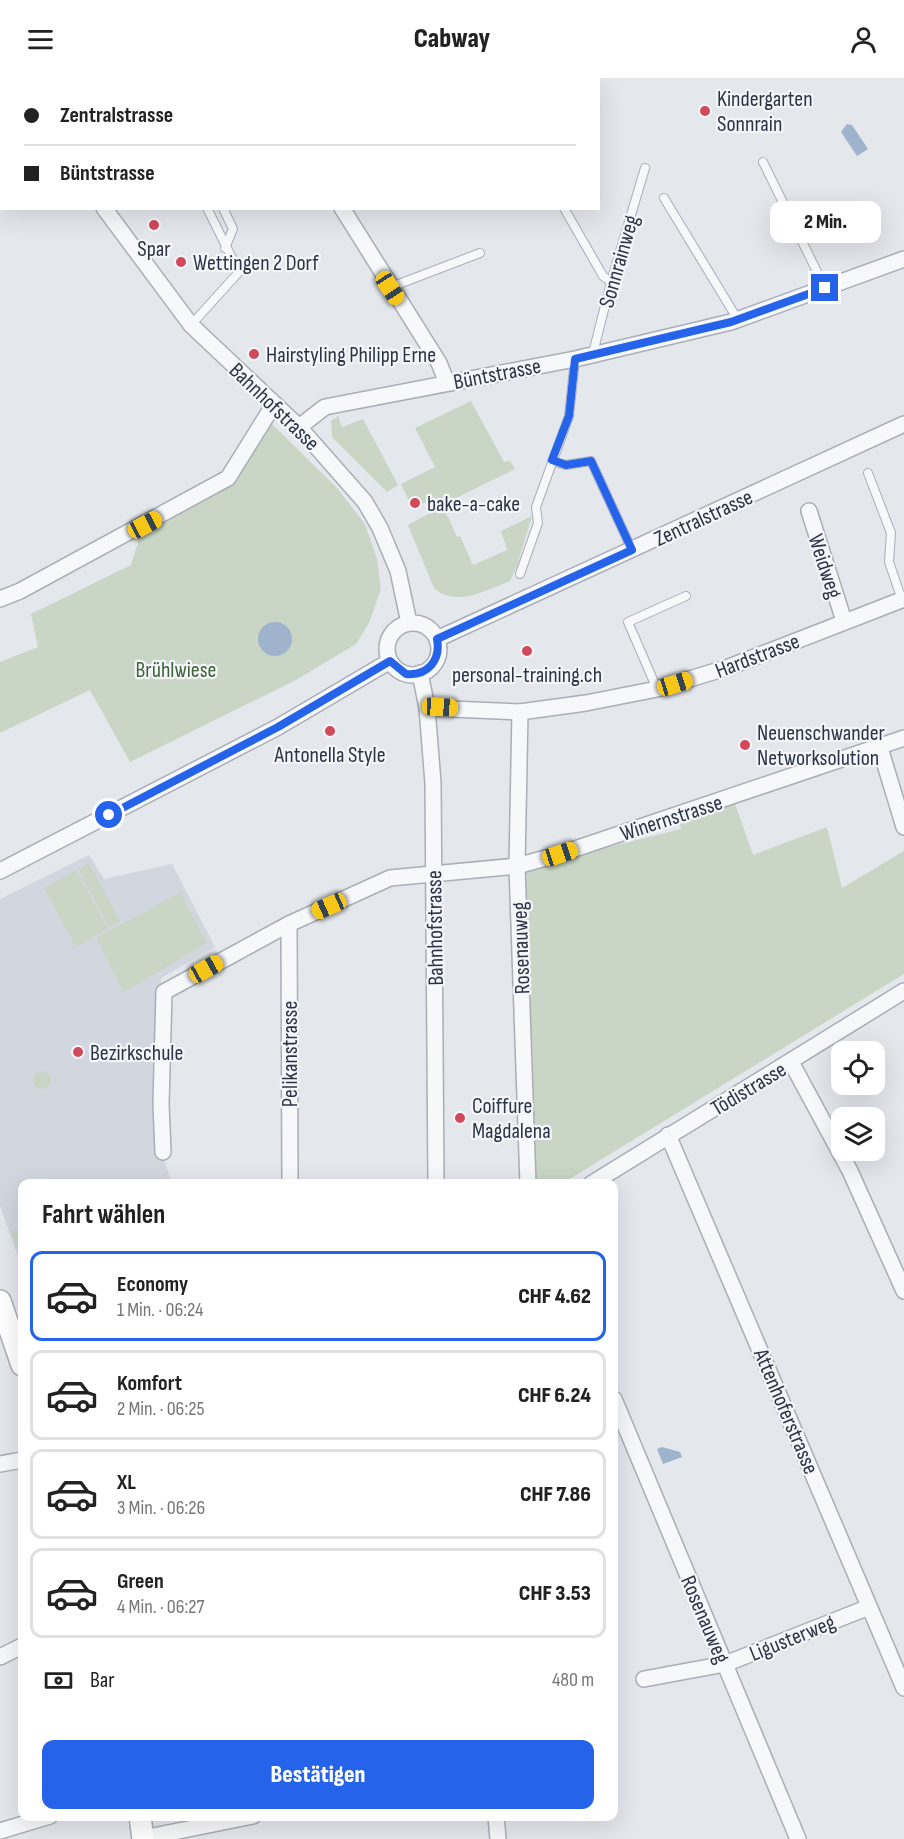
<!DOCTYPE html>
<html lang="de">
<head>
<meta charset="utf-8">
<style>
  :root { --surface:#fff; --page:#f6f6f6; --text:#222; --muted:#767676; --line:#e0e0e0; --accent:#2563eb }
  body { margin:0; font-family:"Sofia Sans Condensed",sans-serif; background:var(--page); color:var(--text); height:100vh; display:flex; flex-direction:column; font-size:22px; white-space:nowrap }
  * { box-sizing:border-box; margin:0 }
  p { font-size:20px; color:var(--muted) }
  .icon { flex:none; width:33px; height:33px; fill:none; stroke:currentColor; stroke-width:2; stroke-linecap:round; stroke-linejoin:round }
  .map { position:relative; flex:1; overflow:hidden }
  .panel { position:absolute; left:18px; top:1101px; width:600px; height:642px; display:flex; flex-direction:column; background:var(--surface); border-radius:12px; box-shadow:0 6px 24px #0002 }
  .panel>* { flex:none }
  .hud { position:absolute; left:0px; top:0px; width:600px; height:132px; box-shadow:0 6px 24px #0002; display:grid; align-content:center; height:132px; padding:0 24px; background:var(--surface) }
  .controls { position:absolute; left:831px; top:963px; display:grid; gap:12px }
  .controls a { display:grid; place-items:center; width:54px; height:54px; border-radius:12px; background:var(--surface); box-shadow:0 6px 24px #0002; font-size:30px }
  .end { position:absolute; width:27px; height:27px; margin:-14px; border:8px solid #2563eb; background:#fff; box-shadow:0 0 0 3px #fff }
  .from { border-radius:50% }
  .bubble { position:absolute; height:42px; border-radius:12px; background:var(--surface); box-shadow:0 6px 24px #0002; font-size:20px; font-weight:800; line-height:42px; text-align:center }
  .car { position:absolute; width:18px; height:36px; margin:-18px -9px; border-radius:8px; box-shadow:0 0 4px 2px #0007; background:linear-gradient(#f5c518 24%,#345 0 40%,#f5c518 0 76%,#345 0 86%,#f5c518 0) }
  .hud b { display:flex; align-items:center; gap:21px; height:57px; font-size:22px }
  .hud b+b { border-top:2px solid var(--line) }
  .hud i { width:15px; height:15px; background:var(--text) }
  ul { padding:0; list-style:none }
  li { display:flex; align-items:center; gap:18px; height:90px; margin:0 12px 9px; padding:0 12px; border:3px solid var(--line); border-radius:12px }
  li div { flex:1 }
  li b { display:block; font-size:22px }
  li em { font-style:normal; font-weight:800 }
  li.current { border-color:var(--accent) }
  li>.icon { width:54px; height:54px; stroke-width:1.5 }
  h2 { padding:0 24px; font-size:27px; line-height:72px }
  .pay { display:flex; align-items:center; gap:15px; height:66px; padding:0 24px; font-size:22px }
  .pay p { margin-inline-start:auto }
  .button { display:flex; gap:12px; margin-top:auto; padding:12px 24px }
  .button a { flex:1; height:69px; border-radius:12px; background:var(--accent); color:#fff; font-size:24px; font-weight:800; line-height:69px; text-align:center }
  header { display:flex; justify-content:space-between; align-items:center; height:78px; padding:0 24px; background:var(--surface); font-size:27px; font-weight:800 }
  .map>svg:first-child { display:block }
  .built { fill:#d2d6de }
  .green { fill:#c9d6c5 }
  .water { fill:#9fb4cc }
  .lines { fill:none; stroke-linecap:round; stroke-linejoin:round }
  .lane-casing { stroke:#a9aeb7; stroke-width:10 }
  .street-casing { stroke:#a9aeb7; stroke-width:18 }
  .secondary-casing { stroke:#a9aeb7; stroke-width:24 }
  .lane { stroke:#f7f8fa; stroke-width:8 }
  .street { stroke:#f7f8fa; stroke-width:15 }
  .secondary { stroke:#fff; stroke-width:21 }
  .route { stroke:#2563eb; stroke-width:8 }
  .poi-dot { fill:#d1495b; stroke:#f4f6f9; stroke-width:2 }
  .labels { text-anchor:middle; stroke-width:4.5; stroke-linejoin:round; paint-order:stroke }
  .poi-label { font-size:22px; fill:#2b3445; stroke:#f4f6f9; text-anchor:start }
  .street-label { font-size:22px; fill:#2b3445; stroke:#f4f6f9 }
  .park-label { font-size:22px; fill:#3f6138; stroke:#f4f6f9 }
</style>
</head>
<body>
<header><svg class="icon" aria-label="menu" viewBox="0 0 24 24"><path d="M4 6h16M4 12h16M4 18h16"/></svg>Cabway<svg class="icon" aria-label="person" viewBox="0 0 24 24"><circle cx="12" cy="8" r="4"/><path d="M4 21q1-7 8-7t8 7"/></svg></header>
<div class="map">
<svg width="904" height="1761" viewBox="0 0 904 1761">
  <rect width="100%" height="100%" fill="#e4e7ec"/>
  <!-- built -->
  <polygon class="built" points="89,777 104,801 172,786 215,869 161,900 153,1049 172,1105 22,1106 22,1190 0,1128 0,821"/>
  <!-- green -->
  <g class="green">
    <polygon points="471,323 504,384 510,383 515,391 440,428 435,419 413,431 401,406 435,389 415,350"/>
    <polygon points="338,338 342,349 363,341 398,407 387,414 332,359 331,343"/>
    <polygon points="271,345 337,410 365,446 377,481 381,510 369,545 356,566 296,602 130,684 90,612 0,655 0,584 38,569 31,536 131,487 140,458 236,400"/>
    <path d="M443,428L457,459L460,458L473,487L507,472L501,453L532,438L517,488L510,503C486,512 457,530 434,510L408,447Z"/>
    <polygon points="734,723 753,777 827,749 842,810 904,773 904,896 563,1105 536,1105 532,968 521,791 681,751 679,744"/>
    <polygon points="89,785 120,843 109,849 78,791"/>
    <polygon points="76,792 108,851 76,869 44,810"/>
    <polygon points="180,815 207,865 123,914 96,860"/>
    <circle cx="42" cy="1002" r="9"/>
    <polygon points="22,1151 22,1182 12,1155"/>
  </g>
  <!-- water -->
  <g class="water">
    <polygon points="847,46 852,47 868,71 857,78 841,54"/>
    <circle cx="275" cy="561" r="17"/>
    <polygon points="662,1369 680,1374 682,1379 663,1386 657,1371"/>
  </g>
  <g class="lines">
    <!-- lane casing -->
    <g class="lane-casing">
      <g id="lane">
        <polyline points="763,84 825,210"/>
        <polyline points="664,120 738,242"/>
        <polyline points="223,130 233,151 225,170"/>
        <polyline points="564,130 603,198 611,204"/>
        <polyline points="391,209 480,175"/>
        <polyline points="191,247 239,194 207,130"/>
        <polyline points="593,275 611,204 645,90"/>
        <polyline points="552,383 566,387 591,383 632,472"/>
        <polyline points="868,395 891,455 889,484 902,522"/>
        <polyline points="520,496 538,445 536,429 569,338 575,281"/>
        <polyline points="657,611 628,544 686,518"/>
      </g>
    </g>
    <!-- street casing -->
    <g class="street-casing">
      <g id="street">
        <polyline points="42,0 43,2"/>
        <polyline points="104,130 191,247 299,349 365,424 380,450 398,493 409,545"/>
        <polyline points="342,130 439,285 447,305"/>
        <polyline points="299,349 325,329 575,281 731,244 904,181"/>
        <polyline points="809,433 844,543"/>
        <polyline points="0,521 20,513 228,400 274,326"/>
        <circle cx="413" cy="571" r="26"/>
        <polyline points="437,561 904,346"/>
        <polyline points="420,595 427,630 433,705 436,1106"/>
        <polyline points="427,630 520,634 586,625 657,611 729,589 904,521"/>
        <polyline points="520,634 517,788 528,1106"/>
        <polyline points="880,670 904,749"/>
        <polyline points="0,793 278,649 390,583"/>
        <polyline points="289,846 290,1106"/>
        <polyline points="791,984 850,1093 904,1213"/>
        <polyline points="668,1057 904,1610"/>
        <polyline points="163,1074 161,1026 164,914 289,846 390,800 517,788 560,776 904,660"/>
        <polyline points="591,1106 904,913"/>
        <polyline points="614,1321 798,1761"/>
        <polyline points="0,1386 22,1382"/>
        <polyline points="0,1579 22,1568"/>
        <polyline points="644,1601 725,1586 869,1529"/>
        <polyline points="496,1738 498,1761"/>
        <polyline points="0,1753 50,1738"/>
        <polyline points="143,1760 253,1738"/>
      </g>
    </g>
    <!-- secondary casing -->
    <g class="secondary-casing">
      <g id="secondary">
        <polyline points="226,2 230,0"/>
        <polyline points="0,97 2,96"/>
        <polyline points="0,1223 22,1287"/>
        <polyline points="140,1738 143,1761"/>
      </g>
    </g>
    <!-- lane -->
    <use href="#lane" class="lane"/>
    <!-- street -->
    <use href="#street" class="street"/>
    <!-- secondary -->
    <use href="#secondary" class="secondary"/>
  </g>
  <g class="lines">
    <!-- route -->
    <path class="route" d="M109,737L278,649L390,583L406,596C428,598 441,582 437,561L632,472L591,383L566,387L552,382L569,338L575,281L731,244L825,210"/>
  </g>
  <!-- markers -->
  <g class="poi-dot">
    <circle cx="705" cy="33" r="6"/>
    <circle cx="154" cy="147" r="6"/>
    <circle cx="181" cy="184" r="6"/>
    <circle cx="254" cy="276" r="6"/>
    <circle cx="415" cy="425" r="6"/>
    <circle cx="527" cy="573" r="6"/>
    <circle cx="330" cy="653" r="6"/>
    <circle cx="745" cy="667" r="6"/>
    <circle cx="78" cy="974" r="6"/>
    <circle cx="460" cy="1040" r="6"/>
  </g>
  <g class="labels">
    <!-- poi labels -->
    <g class="poi-label">
      <text x="717" y="28">Kindergarten<tspan x="717" dy="25">Sonnrain</tspan></text>
      <text x="154" y="178" text-anchor="middle">Spar</text>
      <text x="193" y="192">Wettingen 2 Dorf</text>
      <text x="266" y="284">Hairstyling Philipp Erne</text>
      <text x="427" y="433">bake-a-cake</text>
      <text x="527" y="604" text-anchor="middle">personal-training.ch</text>
      <text x="757" y="662">Neuenschwander<tspan x="757" dy="25">Networksolution</tspan></text>
      <text x="330" y="684" text-anchor="middle">Antonella Style</text>
      <text x="90" y="982">Bezirkschule</text>
      <text x="472" y="1035">Coiffure<tspan x="472" dy="25">Magdalena</tspan></text>
    </g>
    <!-- street labels -->
    <g class="street-label">
      <text transform="translate(618 183) rotate(-74)" y="8">Sonnrainweg</text>
      <text transform="translate(497 295) rotate(-11)" y="8">Büntstrasse</text>
      <text transform="translate(275 328) rotate(44)" y="8">Bahnhofstrasse</text>
      <text transform="translate(703 439) rotate(-25)" y="8">Zentralstrasse</text>
      <text transform="translate(826 488) rotate(72)" y="8">Weidweg</text>
      <text transform="translate(757 577) rotate(-21)" y="8">Hardstrasse</text>
      <text transform="translate(671 739) rotate(-18)" y="8">Winernstrasse</text>
      <text transform="translate(434 850) rotate(-91)" y="8">Bahnhofstrasse</text>
      <text transform="translate(520 870) rotate(-92)" y="8">Rosenauweg</text>
      <text transform="translate(289 976) rotate(-90)" y="8">Pelikanstrasse</text>
      <text transform="translate(748 1010) rotate(-31)" y="8">Tödistrasse</text>
      <text transform="translate(787 1333) rotate(67)" y="8">Attenhoferstrasse</text>
      <text transform="translate(706 1541) rotate(67)" y="8">Rosenauweg</text>
      <text transform="translate(792 1559) rotate(-22)" y="8">Ligusterweg</text>
    </g>
    <!-- park labels -->
    <g class="park-label">
      <text x="176" y="599">Brühlwiese</text>
    </g>
  </g>
</svg>
<div class="controls">
<a><svg class="icon" aria-label="locate" viewBox="0 0 24 24"><circle cx="12" cy="12" r="6"/><path d="M12 2v4M12 18v4M2 12h4M18 12h4"/></svg></a>
<a><svg class="icon" aria-label="layers" viewBox="0 0 24 24"><path d="M12 4l9 5-9 5-9-5zM3 14l9 5 9-5"/></svg></a>
</div>
<i class="end from" style="left:109px;top:737px"></i>
<i class="end" style="left:825px;top:210px"></i>
<div class="bubble" style="left:770px;top:123px;width:111px">2 Min.</div>
<i class="car" style="left:390px;top:210px;rotate:147deg"></i>
<i class="car" style="left:145px;top:447px;rotate:62deg"></i>
<i class="car" style="left:675px;top:606px;rotate:73deg"></i>
<i class="car" style="left:440px;top:629px;rotate:93deg"></i>
<i class="car" style="left:560px;top:776px;rotate:72deg"></i>
<i class="car" style="left:329px;top:828px;rotate:246deg"></i>
<i class="car" style="left:206px;top:891px;rotate:61deg"></i>
<div class="hud">
<b><i class="from"></i>Zentralstrasse</b>
<b><i></i>Büntstrasse</b>
</div>
<section class="panel">
<h2>Fahrt wählen</h2>
<ul>
<li class="current"><svg class="icon" aria-label="car" viewBox="0 0 24 24"><path d="M5 17H2v-5l4-1 3-4h7l3 4 3 1v5h-3M9 17h6M6 11h13"/><circle cx="7" cy="17" r="2"/><circle cx="17" cy="17" r="2"/></svg><div><b>Economy</b><p>1 Min. · 06:24</p></div><em>CHF 4.62</em></li>
<li><svg class="icon" aria-label="car" viewBox="0 0 24 24"><path d="M5 17H2v-5l4-1 3-4h7l3 4 3 1v5h-3M9 17h6M6 11h13"/><circle cx="7" cy="17" r="2"/><circle cx="17" cy="17" r="2"/></svg><div><b>Komfort</b><p>2 Min. · 06:25</p></div><em>CHF 6.24</em></li>
<li><svg class="icon" aria-label="car" viewBox="0 0 24 24"><path d="M5 17H2v-5l4-1 3-4h7l3 4 3 1v5h-3M9 17h6M6 11h13"/><circle cx="7" cy="17" r="2"/><circle cx="17" cy="17" r="2"/></svg><div><b>XL</b><p>3 Min. · 06:26</p></div><em>CHF 7.86</em></li>
<li><svg class="icon" aria-label="car" viewBox="0 0 24 24"><path d="M5 17H2v-5l4-1 3-4h7l3 4 3 1v5h-3M9 17h6M6 11h13"/><circle cx="7" cy="17" r="2"/><circle cx="17" cy="17" r="2"/></svg><div><b>Green</b><p>4 Min. · 06:27</p></div><em>CHF 3.53</em></li>
</ul>
<div class="pay"><svg class="icon" aria-label="cash" viewBox="0 0 24 24"><path d="M3 7h18v10H3z"/><circle cx="12" cy="12" r="2"/></svg>Bar<p>480 m</p></div>
<div class="button"><a>Bestätigen</a></div>
</section>
</div>
</body>
</html>
